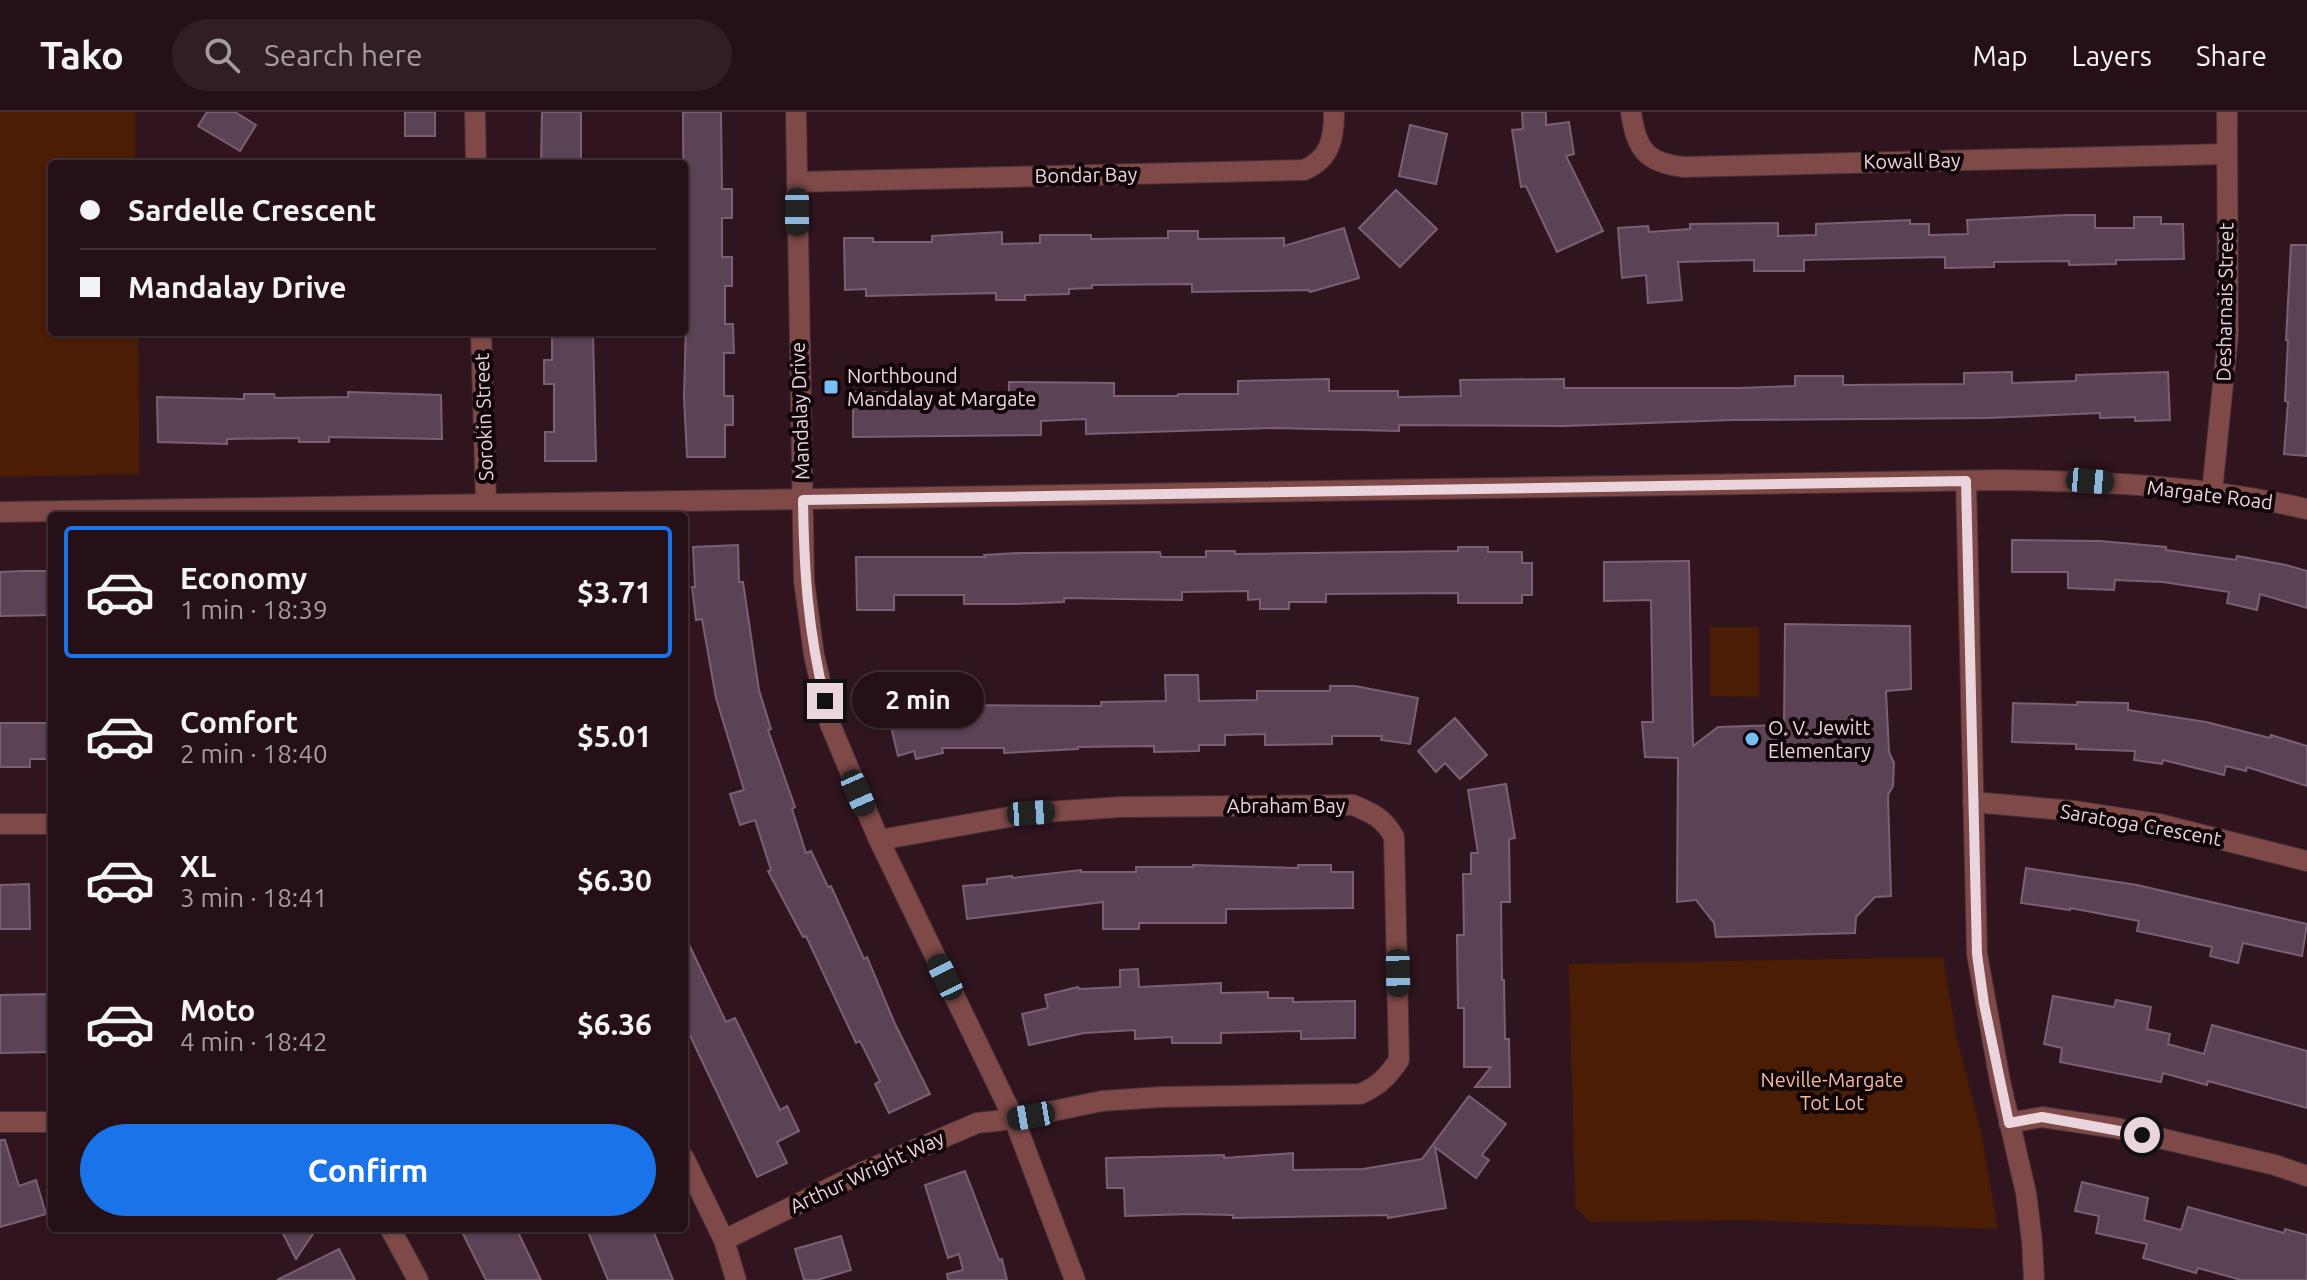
<!DOCTYPE html>
<html lang="en">
<head>
<meta charset="utf-8">
<style>
  :root { --surface:#241016; --page:#301e23; --text:#f1f3f6; --muted:#a39da1; --line:#413035; --accent:#1a73e8 }
  body { margin:0; font-family:Ubuntu,sans-serif; background:var(--page); color:var(--text); height:100vh; display:flex; flex-direction:column; font-size:30px; white-space:nowrap }
  * { box-sizing:border-box; margin:0 }
  p { font-size:26px; color:var(--muted) }
  .icon { flex:none; width:44px; height:44px; fill:none; stroke:currentColor; stroke-width:2; stroke-linecap:round; stroke-linejoin:round }
  .map { position:relative; flex:1; overflow:hidden }
  .panel { position:absolute; left:48px; top:400px; width:640px; height:720px; display:flex; flex-direction:column; background:var(--surface); border-radius:8px; box-shadow:0 2px 6px #0004,0 0 0 2px var(--line) }
  .panel>* { flex:none }
  .top-card { position:absolute; left:48px; top:48px; width:640px; height:176px; border-radius:8px; box-shadow:0 2px 6px #0004,0 0 0 2px var(--line); display:grid; align-content:center; height:176px; padding:0 32px; background:var(--surface) }
  .end { position:absolute; width:36px; height:36px; margin:-18px; border:10px solid #e9d5db; background:#111; box-shadow:0 0 0 4px #111 }
  .from { border-radius:50% }
  .bubble { position:absolute; height:56px; border-radius:28px; background:var(--surface); box-shadow:0 2px 6px #0004,0 0 0 2px var(--line); font-size:26px; font-weight:600; line-height:56px; text-align:center }
  .car { position:absolute; width:24px; height:48px; margin:-24px -12px; border-radius:10px; box-shadow:0 0 6px 2px #0007; background:linear-gradient(#222 24%,#8ab4d8 0 40%,#222 0 76%,#8ab4d8 0 86%,#222 0) }
  .top-card b { display:flex; align-items:center; gap:28px; height:76px; font-size:30px }
  .top-card b+b { border-top:2px solid var(--line) }
  .top-card i { width:20px; height:20px; background:var(--text) }
  ul { padding:14px 0 0; list-style:none }
  li { display:flex; align-items:center; gap:24px; height:132px; margin:0 16px 12px; padding:0 16px; border:4px solid transparent; border-radius:8px }
  li div { flex:1 }
  li b { display:block; font-size:30px }
  li em { font-style:normal; font-weight:600 }
  li.current { border-color:var(--accent) }
  li>.icon { width:72px; height:72px; stroke-width:1.5 }
  .primary-button { display:flex; gap:16px; margin-top:auto; padding:16px 32px }
  .primary-button a { flex:1; height:92px; border-radius:48px; background:var(--accent); color:#fff; font-size:32px; font-weight:600; line-height:92px; text-align:center }
  header { display:flex; align-items:center; gap:48px; box-sizing:border-box; height:112px; padding:0 40px; background:var(--surface); border-bottom:2px solid var(--line) }
  header strong { font-size:38px }
  nav { display:flex; gap:44px; margin-inline-start:auto; font-size:28px }
  .search { width:560px; height:72px; background:var(--page); display:flex; align-items:center; gap:20px; box-sizing:border-box; padding:0 28px; border-radius:44px; color:var(--muted); font-size:30px }
  .map>svg:first-child { display:block }
  .green { fill:#4a1d04 }
  .building { fill:#5b4254; stroke:#7b6074; stroke-width:2 }
  .lines { fill:none; stroke-linecap:round; stroke-linejoin:round }
  .minor-casing { stroke:#4a3038; stroke-width:22 }
  .tertiary-casing { stroke:#4a3038; stroke-width:22 }
  .minor { stroke:#7e4947; stroke-width:20 }
  .tertiary { stroke:#7e4947; stroke-width:20 }
  .route { stroke:#e9d5db; stroke-width:10 }
  .poi-dot { fill:#76c0f7; stroke:#100508; stroke-width:3 }
  .labels { text-anchor:middle; stroke-width:8; stroke-linejoin:round; paint-order:stroke }
  .street-label { font-size:20px; fill:#e9d5db; stroke:#100508 }
  .poi-label { font-size:20px; fill:#e9d5db; stroke:#100508; text-anchor:start }
  .park-label { font-size:20px; fill:#f3b99d; stroke:#100508 }
</style>
</head>
<body>
<header>
<strong>Tako</strong>
<div class="search"><svg class="icon" aria-label="search" viewBox="0 0 24 24"><circle cx="10" cy="10" r="6"/><path d="M15 15l6 6"/></svg>Search here</div>
<nav><a>Map</a><a>Layers</a><a>Share</a></nav>
</header>
<div class="map">
<svg width="2307" height="1168" viewBox="0 0 2307 1168">
  <rect width="100%" height="100%" fill="#30151e"/>
  <!-- green -->
  <g class="green">
    <polygon points="0,0 135,0 135,52 52,52 52,220 138,220 140,362 0,365"/>
    <polygon points="1710,515 1759,515 1759,585 1710,584"/>
    <polygon points="1943,845 1957,927 1981,1020 1998,1117 1742,1108 1590,1110 1575,1095 1569,852"/>
  </g>
  <!-- building -->
  <g class="building">
    <polygon points="207,0 235,0 256,13 240,39 198,14"/>
    <rect x="405" y="0" width="30" height="24"/>
    <polygon points="542,0 581,0 581,52 541,52"/>
    <polygon points="683,0 721,0 722,77 732,77 732,106 722,106 722,145 732,145 732,174 725,174 725,212 733,212 734,241 724,241 724,284 733,284 733,313 725,313 725,345 687,345 684,285 687,174 684,174"/>
    <polygon points="1522,0 1546,0 1546,13 1569,10 1574,42 1566,44 1603,119 1557,140 1526,74 1521,75 1512,18 1523,17"/>
    <polygon points="1410,13 1447,22 1436,72 1399,64"/>
    <polygon points="1396,78 1437,117 1400,155 1359,116"/>
    <polygon points="2068,103 2095,103 2095,116 2134,116 2134,105 2161,105 2161,112 2183,112 2184,147 2116,148 2116,152 2069,153 2069,149 1994,150 1994,155 1945,156 1945,145 1804,148 1804,159 1754,159 1754,148 1678,150 1682,188 1648,191 1646,163 1622,166 1618,116 1648,114 1649,120 1690,117 1690,112 1778,111 1778,124 1816,123 1816,112 1910,108 1910,112 1929,112 1929,123 1968,122 1967,108"/>
    <polygon points="1344,116 1359,166 1310,180 1309,178 1192,180 1192,172 1092,173 1092,176 1069,177 1069,182 1025,183 1025,188 996,188 996,181 866,184 866,177 845,178 844,126 873,126 873,130 932,130 932,124 1002,120 1002,132 1040,131 1040,123 1091,123 1091,127 1168,126 1168,119 1198,119 1198,127 1284,126 1284,134"/>
    <polygon points="2291,133 2307,133 2307,344 2284,342 2288,290 2285,289 2288,228 2286,228"/>
    <polygon points="552,220 593,220 596,349 545,349 545,320 554,320 554,272 544,272 544,248 552,248"/>
    <polygon points="2012,260 2012,271 2076,269 2076,263 2168,260 2170,308 2135,309 2135,305 2100,306 2100,301 1988,306 1732,308 1564,314 1399,313 1399,319 1274,316 1086,322 1086,307 1041,309 1041,323 853,325 853,280 889,280 889,289 943,289 943,293 1009,293 1009,270 1114,271 1114,284 1178,284 1178,282 1238,282 1238,269 1329,267 1329,279 1398,279 1398,285 1461,284 1460,268 1564,267 1564,276 1740,276 1795,274 1795,264 1843,264 1843,273 1964,272 1964,261"/>
    <polygon points="348,280 441,283 442,327 329,325 329,330 299,330 299,326 227,327 227,332 158,330 157,285 244,287 244,282 274,282 275,286 348,285"/>
    <polygon points="2012,428 2100,429 2166,435 2166,438 2236,448 2237,444 2286,453 2307,459 2307,496 2260,482 2257,498 2227,491 2229,480 2163,470 2115,468 2114,478 2068,476 2068,460 2012,460"/>
    <polygon points="738,433 739,470 743,470 759,578 771,617 768,618 795,695 792,697 806,741 811,739 828,775 831,774 864,847 867,845 895,912 930,982 889,1001 875,972 880,969 860,929 856,931 806,824 803,825 768,759 771,758 755,708 740,713 730,682 744,678 716,586 702,507 696,508 692,475 695,475 693,435"/>
    <polygon points="1458,435 1488,435 1488,440 1522,440 1522,451 1532,451 1532,483 1522,483 1522,491 1458,491 1458,481 1326,482 1326,490 1289,490 1289,497 1260,497 1260,487 1248,488 1248,479 1182,480 1182,488 1064,486 1064,490 1013,492 964,492 964,483 894,483 894,498 857,498 856,445 985,445 984,443 1019,441 1160,440 1161,445 1206,445 1206,439 1235,439 1235,442 1458,439"/>
    <polygon points="1689,449 1693,634 1718,615 1784,613 1785,512 1910,514 1911,577 1886,579 1889,640 1894,651 1893,674 1888,683 1891,784 1875,785 1856,805 1855,821 1716,825 1714,811 1696,788 1677,790 1678,646 1645,645 1642,610 1653,610 1651,488 1604,489 1604,450"/>
    <polygon points="24,459 49,459 50,503 0,504 0,460"/>
    <polygon points="1165,563 1198,563 1199,589 1257,588 1257,579 1330,579 1330,574 1355,574 1418,586 1410,632 1381,628 1382,624 1332,624 1332,632 1265,633 1265,622 1225,623 1225,633 1199,633 1199,639 1154,640 1154,634 1078,635 1078,637 1004,641 1004,636 942,636 943,641 916,647 914,639 898,644 889,606 944,593 1101,594 1101,590 1166,589"/>
    <polygon points="2077,590 2128,591 2128,598 2206,610 2270,626 2271,623 2307,634 2307,674 2247,655 2246,659 2226,654 2224,663 2163,648 2162,652 2134,648 2135,639 2076,637 2076,632 2012,630 2013,591 2077,593"/>
    <polygon points="1455,606 1487,643 1460,667 1445,651 1436,660 1418,639"/>
    <polygon points="0,611 52,611 52,647 30,647 30,655 0,655"/>
    <polygon points="1506,672 1515,726 1509,727 1510,790 1501,790 1502,868 1504,868 1505,927 1509,927 1510,975 1475,975 1491,955 1464,955 1464,896 1458,896 1457,823 1464,823 1463,762 1471,762 1471,741 1478,741 1468,678"/>
    <polygon points="1193,753 1298,756 1298,753 1331,753 1331,760 1353,760 1353,796 1226,797 1226,811 1139,811 1139,817 1103,817 1103,790 967,807 963,774 987,772 987,767 1012,764 1012,766 1081,758 1081,760 1136,760 1136,755 1193,755"/>
    <polygon points="2026,756 2137,773 2307,812 2302,844 2243,831 2238,851 2210,844 2212,835 2137,819 2139,809 2070,796 2070,798 2021,791"/>
    <polygon points="29,772 30,817 0,817 0,773"/>
    <polygon points="684,822 726,910 735,906 780,998 787,994 799,1019 777,1030 787,1051 757,1065 684,911"/>
    <polygon points="1138,857 1139,875 1221,871 1221,881 1268,880 1268,886 1293,886 1293,890 1355,889 1355,926 1301,927 1301,919 1221,921 1221,931 1172,931 1172,925 1135,927 1135,918 1084,921 1029,933 1022,902 1048,896 1045,883 1078,875 1079,877 1120,875 1120,858"/>
    <polygon points="52,882 52,940 0,941 0,883"/>
    <polygon points="2053,884 2114,895 2116,888 2151,895 2147,917 2170,922 2168,932 2204,942 2212,913 2307,939 2307,996 2208,969 2207,973 2163,961 2161,970 2060,950 2062,936 2044,932"/>
    <polygon points="1469,984 1506,1012 1482,1043 1489,1048 1476,1066 1435,1035 1446,1096 1388,1106 1387,1103 1233,1106 1233,1103 1190,1102 1125,1104 1124,1076 1107,1076 1106,1046 1224,1043 1224,1046 1293,1041 1293,1058 1363,1057 1422,1047"/>
    <polygon points="0,1028 5,1028 19,1074 36,1068 46,1102 0,1115"/>
    <polygon points="965,1059 999,1148 1002,1147 1007,1168 948,1168 947,1162 963,1158 959,1142 948,1146 925,1073"/>
    <polygon points="2082,1070 2148,1086 2144,1108 2181,1118 2188,1095 2284,1121 2285,1117 2307,1123 2307,1168 2241,1168 2198,1156 2196,1161 2143,1146 2147,1132 2096,1121 2099,1104 2075,1099"/>
    <polygon points="280,1116 317,1116 296,1147"/>
    <polygon points="460,1116 516,1116 541,1168 486,1168"/>
    <polygon points="599,1116 652,1116 673,1168 608,1168 588,1120"/>
    <polygon points="841,1124 851,1158 817,1168 804,1168 795,1137"/>
    <polygon points="339,1137 355,1168 277,1168"/>
  </g>
  <g class="lines">
    <!-- minor casing -->
    <g class="minor-casing">
      <g id="minor">
        <polyline points="475,0 476,52"/>
        <path d="M1631,0C1636,37 1646,51 1684,55L2227,42"/>
        <path d="M797,70L1304,58C1330,47 1334,27 1334,0"/>
        <polyline points="481,220 486,390"/>
        <polyline points="1966,369 1977,842 2000,969 2026,1081 2032,1129 2034,1168"/>
        <polyline points="2212,380 2228,223 2227,0"/>
        <path d="M0,400L1999,368C2102,369 2206,374 2307,397"/>
        <polyline points="1973,690 2075,699 2159,712 2307,749"/>
        <polyline points="0,712 52,712"/>
        <polyline points="0,1010 52,1010"/>
        <polyline points="2009,1011 2042,1005 2116,1016 2275,1053 2307,1064"/>
        <polyline points="684,1046 724,1128 736,1168"/>
        <polyline points="390,1116 418,1168"/>
        <path d="M724,1128L863,1060L977,1011L1014,1007L1102,989L1161,985L1360,982C1379,974 1388,964 1399,948L1394,725C1384,706 1372,701 1353,693L1120,695L1031,701L879,728"/>
      </g>
    </g>
    <!-- tertiary casing -->
    <g class="tertiary-casing">
      <polyline id="tertiary" points="796,0 804,469 814,543 830,612 879,728 1014,1007 1075,1168"/>
    </g>
    <!-- minor -->
    <use href="#minor" class="minor"/>
    <!-- tertiary -->
    <use href="#tertiary" class="tertiary"/>
  </g>
  <g class="lines">
    <!-- route -->
    <path class="route" d="M825,589C808,519 804,460 803,388L1966,369L1977,842L1984,892L2009,1011L2042,1005L2142,1023"/>
  </g>
  <!-- markers -->
  <g class="poi-dot">
    <rect x="823" y="267" width="16" height="16" rx="4"/>
    <circle cx="1752" cy="627" r="8"/>
  </g>
  <g class="labels">
    <!-- street labels -->
    <g class="street-label">
      <text transform="translate(1912 49) rotate(-1)" y="7">Kowall Bay</text>
      <text transform="translate(1086 63) rotate(-1)" y="7">Bondar Bay</text>
      <text transform="translate(2225 190) rotate(-89)" y="7">Desharnais Street</text>
      <text transform="translate(800 299) rotate(-92)" y="7">Mandalay Drive</text>
      <text transform="translate(484 305) rotate(-92)" y="7">Sorokin Street</text>
      <text transform="translate(2210 383) rotate(7)" y="7">Margate Road</text>
      <text x="1286" y="701">Abraham Bay</text>
      <text transform="translate(2141 713) rotate(10)" y="7">Saratoga Crescent</text>
      <text transform="translate(867 1060) rotate(-25)" y="7">Arthur Wright Way</text>
    </g>
    <!-- poi labels -->
    <g class="poi-label">
      <text x="847" y="271">Northbound<tspan x="847" dy="23">Mandalay at Margate</tspan></text>
      <text x="1768" y="623">O. V. Jewitt<tspan x="1768" dy="23">Elementary</tspan></text>
    </g>
    <!-- park labels -->
    <g class="park-label">
      <text x="1832" y="975">Neville-Margate<tspan x="1832" dy="23">Tot Lot</tspan></text>
    </g>
  </g>
</svg>
<i class="end from" style="left:2142px;top:1023px"></i>
<i class="end" style="left:825px;top:589px"></i>
<div class="bubble" style="left:852px;top:560px;width:132px">2 min</div>
<i class="car" style="left:797px;top:100px;rotate:180deg"></i>
<i class="car" style="left:2090px;top:369px;rotate:95deg"></i>
<i class="car" style="left:858px;top:681px;rotate:156deg"></i>
<i class="car" style="left:1031px;top:701px;rotate:86deg"></i>
<i class="car" style="left:1398px;top:861px;rotate:179deg"></i>
<i class="car" style="left:945px;top:865px;rotate:334deg"></i>
<i class="car" style="left:1031px;top:1004px;rotate:260deg"></i>
<div class="top-card">
<b><i class="from"></i>Sardelle Crescent</b>
<b><i></i>Mandalay Drive</b>
</div>
<section class="panel">
<ul>
<li class="current"><svg class="icon" aria-label="car" viewBox="0 0 24 24"><path d="M5 17H2v-5l4-1 3-4h7l3 4 3 1v5h-3M9 17h6M6 11h13"/><circle cx="7" cy="17" r="2"/><circle cx="17" cy="17" r="2"/></svg><div><b>Economy</b><p>1 min · 18:39</p></div><em>$3.71</em></li>
<li><svg class="icon" aria-label="car" viewBox="0 0 24 24"><path d="M5 17H2v-5l4-1 3-4h7l3 4 3 1v5h-3M9 17h6M6 11h13"/><circle cx="7" cy="17" r="2"/><circle cx="17" cy="17" r="2"/></svg><div><b>Comfort</b><p>2 min · 18:40</p></div><em>$5.01</em></li>
<li><svg class="icon" aria-label="car" viewBox="0 0 24 24"><path d="M5 17H2v-5l4-1 3-4h7l3 4 3 1v5h-3M9 17h6M6 11h13"/><circle cx="7" cy="17" r="2"/><circle cx="17" cy="17" r="2"/></svg><div><b>XL</b><p>3 min · 18:41</p></div><em>$6.30</em></li>
<li><svg class="icon" aria-label="car" viewBox="0 0 24 24"><path d="M5 17H2v-5l4-1 3-4h7l3 4 3 1v5h-3M9 17h6M6 11h13"/><circle cx="7" cy="17" r="2"/><circle cx="17" cy="17" r="2"/></svg><div><b>Moto</b><p>4 min · 18:42</p></div><em>$6.36</em></li>
</ul>
<div class="primary-button"><a>Confirm</a></div>
</section>
</div>
</body>
</html>
